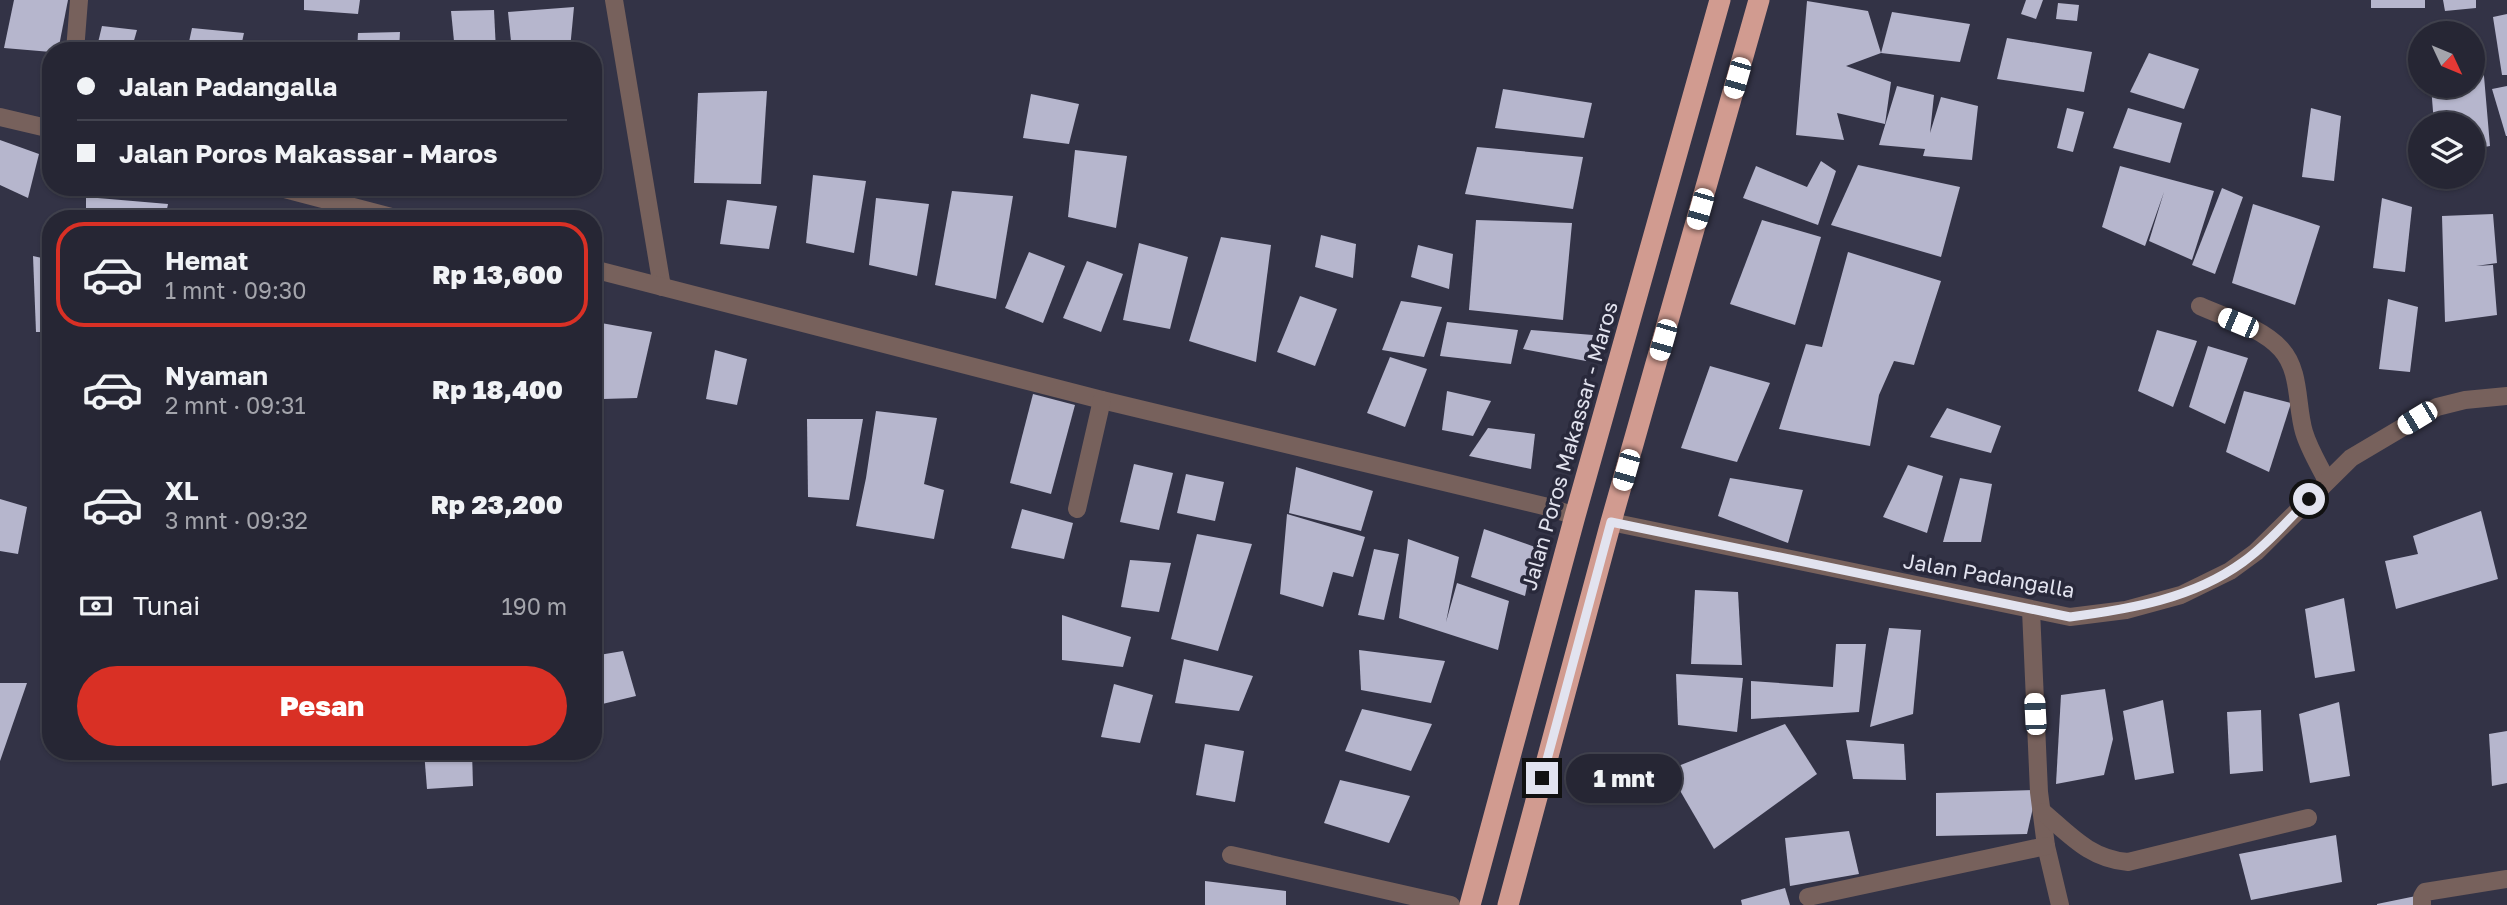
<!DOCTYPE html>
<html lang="id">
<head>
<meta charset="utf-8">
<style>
  :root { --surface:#262634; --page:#323240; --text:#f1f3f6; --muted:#a4a5ac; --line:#42434f; --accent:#d93025 }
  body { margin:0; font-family:"Golos Text",sans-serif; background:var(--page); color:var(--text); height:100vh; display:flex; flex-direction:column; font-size:26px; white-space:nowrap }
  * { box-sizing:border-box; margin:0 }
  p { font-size:23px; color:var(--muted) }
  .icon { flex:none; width:38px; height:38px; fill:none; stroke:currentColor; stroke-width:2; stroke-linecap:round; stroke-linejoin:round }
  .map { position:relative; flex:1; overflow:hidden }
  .panel { position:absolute; left:42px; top:210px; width:560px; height:550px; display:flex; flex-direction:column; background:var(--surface); border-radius:28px; box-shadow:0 2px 5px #0004,0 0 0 2px var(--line) }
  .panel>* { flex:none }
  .banner { position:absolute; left:42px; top:42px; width:560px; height:154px; border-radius:28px; box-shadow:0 2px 5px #0004,0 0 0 2px var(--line); display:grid; align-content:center; height:154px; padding:0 35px; background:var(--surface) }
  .needle { width:46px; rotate:134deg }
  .tools { position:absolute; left:2408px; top:21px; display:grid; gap:14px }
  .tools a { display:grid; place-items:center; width:77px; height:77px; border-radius:50%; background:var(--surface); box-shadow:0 2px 5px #0004,0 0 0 2px var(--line); font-size:35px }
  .end { position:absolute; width:32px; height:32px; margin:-16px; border:9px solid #e2e3ef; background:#111; box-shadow:0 0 0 4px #111 }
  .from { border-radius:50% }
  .bubble { position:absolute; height:49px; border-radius:24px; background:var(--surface); box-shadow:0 2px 5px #0004,0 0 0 2px var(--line); font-size:23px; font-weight:800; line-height:49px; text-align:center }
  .car { position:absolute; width:21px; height:42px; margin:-21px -10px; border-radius:9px; box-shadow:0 0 5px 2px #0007; background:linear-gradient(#fff 24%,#345 0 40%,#fff 0 76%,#345 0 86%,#fff 0) }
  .banner b { display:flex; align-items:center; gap:24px; height:66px; font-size:26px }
  .banner b+b { border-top:2px solid var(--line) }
  .banner i { width:18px; height:18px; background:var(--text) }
  ul { padding:12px 0 0; list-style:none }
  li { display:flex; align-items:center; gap:21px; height:105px; margin:0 14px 10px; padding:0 21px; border:4px solid transparent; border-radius:28px }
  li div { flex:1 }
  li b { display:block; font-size:26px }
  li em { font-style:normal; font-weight:800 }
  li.current { border-color:var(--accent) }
  li>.icon { width:63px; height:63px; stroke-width:1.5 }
  .pay { display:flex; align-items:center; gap:18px; height:77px; padding:0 35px; font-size:26px }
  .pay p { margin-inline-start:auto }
  .primary-button { display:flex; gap:14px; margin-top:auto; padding:14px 35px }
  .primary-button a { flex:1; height:80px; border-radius:42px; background:var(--accent); color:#fff; font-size:28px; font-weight:800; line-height:80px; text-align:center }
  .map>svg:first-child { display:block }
  .building { fill:#b6b6cd }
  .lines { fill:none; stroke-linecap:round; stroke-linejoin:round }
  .minor { stroke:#77615c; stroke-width:18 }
  .highway { stroke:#d19b90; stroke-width:21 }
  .route { stroke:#e2e3ef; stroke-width:9 }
  .labels { text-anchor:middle; stroke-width:7; stroke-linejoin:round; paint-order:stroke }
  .street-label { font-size:21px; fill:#e2e3ef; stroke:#29293b }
</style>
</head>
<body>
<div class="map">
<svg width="2507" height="905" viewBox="0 0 2507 905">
  <rect width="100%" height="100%" fill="#333346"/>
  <!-- building -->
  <g class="building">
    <polygon points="14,0 68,0 58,51 51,52 4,48"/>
    <polygon points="304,0 360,0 358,14 304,10"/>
    <polygon points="2026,0 2043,0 2036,19 2021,14"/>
    <rect x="2371" y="0" width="54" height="8"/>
    <polygon points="2443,0 2476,0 2476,8 2445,11"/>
    <polygon points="1807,1 1868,11 1881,53 1846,66 1891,82 1885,124 1837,113 1844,140 1796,135"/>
    <polygon points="2058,3 2079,5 2077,21 2056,19"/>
    <polygon points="574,7 570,49 512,51 508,12"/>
    <polygon points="494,10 496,51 455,51 451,11"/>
    <polygon points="1892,12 1970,24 1960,62 1881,53"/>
    <polygon points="2507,14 2507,75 2502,75 2493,17"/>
    <polygon points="102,26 137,30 131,51 96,51"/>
    <polygon points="192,28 244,33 240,51 187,51"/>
    <polygon points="400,32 399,51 357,51 358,33"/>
    <polygon points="2007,38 2092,52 2084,92 1997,79"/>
    <polygon points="262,44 301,49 301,51 261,51"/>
    <polygon points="2149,53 2199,69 2184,109 2130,92"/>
    <polygon points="2473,53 2482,53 2490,146 2473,149 2473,124 2434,124 2431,86 2473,86"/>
    <polygon points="1897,86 1934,95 1930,133 1941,97 1978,106 1972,160 1923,156 1925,149 1879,145"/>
    <polygon points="2507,86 2507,136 2506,136 2492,89"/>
    <polygon points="1503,89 1592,103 1584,138 1495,128"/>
    <polygon points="767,91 761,184 694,183 698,93"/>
    <polygon points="1031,94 1079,104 1069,144 1023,138"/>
    <polygon points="2067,108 2084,112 2073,152 2057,148"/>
    <polygon points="2128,108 2182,123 2170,163 2113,148"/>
    <polygon points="2311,108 2341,116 2334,181 2302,177"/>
    <polygon points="0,140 39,154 28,198 0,185"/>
    <polygon points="1477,147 1583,157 1573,209 1465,194"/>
    <polygon points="1075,150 1127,156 1116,228 1068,217"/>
    <polygon points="1821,161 1836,171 1818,225 1743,198 1756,166 1807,187"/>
    <polygon points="1858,165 1960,187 1941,257 1831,225"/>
    <polygon points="2120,166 2214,191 2192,260 2149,241 2164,192 2145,246 2102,227"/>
    <polygon points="813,175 866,181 854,253 806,243"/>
    <polygon points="2222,188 2243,197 2215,274 2192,265"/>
    <polygon points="952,191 1013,196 996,299 935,285"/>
    <polygon points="86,197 168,204 165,219 86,219"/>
    <polygon points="876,198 929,204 917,276 869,265"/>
    <polygon points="2382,198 2412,207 2405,272 2373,268"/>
    <polygon points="727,200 777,206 769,249 720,244"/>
    <polygon points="2253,204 2320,226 2295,305 2232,283"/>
    <polygon points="2493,214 2497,263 2476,266 2493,265 2497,315 2445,322 2442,216"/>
    <polygon points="1476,220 1572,223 1563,320 1469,310"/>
    <polygon points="1762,220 1821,237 1795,325 1730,304"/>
    <polygon points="1321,235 1356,244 1353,278 1315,267"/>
    <polygon points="1221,237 1271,245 1256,362 1189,341"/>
    <polygon points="1139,243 1188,257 1170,329 1123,320"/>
    <polygon points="1418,245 1453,254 1449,289 1411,277"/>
    <polygon points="1029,252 1065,266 1043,323 1005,308"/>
    <polygon points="1848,252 1941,281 1914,365 1894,361 1879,395 1870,446 1779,429 1806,344 1822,347"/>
    <polygon points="33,256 51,260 51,332 36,332"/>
    <polygon points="1087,261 1123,274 1101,332 1063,318"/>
    <polygon points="1300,296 1337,309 1315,366 1277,352"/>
    <polygon points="2388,299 2418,307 2410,372 2379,369"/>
    <polygon points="1401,301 1442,307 1424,357 1382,350"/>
    <polygon points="1447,322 1518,330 1511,364 1440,356"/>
    <polygon points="601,323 652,332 637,398 603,399"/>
    <polygon points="1531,330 1593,335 1586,361 1523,349"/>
    <polygon points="2157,330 2197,341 2173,407 2138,391"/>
    <polygon points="2208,346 2248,358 2225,424 2189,407"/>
    <polygon points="715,350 747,359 737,405 706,399"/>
    <polygon points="1390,357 1427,369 1405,427 1367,413"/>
    <polygon points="1710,366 1770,383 1737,462 1681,448"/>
    <polygon points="1447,391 1491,401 1473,436 1442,430"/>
    <polygon points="2244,391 2291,403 2269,472 2226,452"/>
    <polygon points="1033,394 1075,405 1051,494 1010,483"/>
    <polygon points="1947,408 2001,426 1991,453 1930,437"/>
    <polygon points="876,411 937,418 924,484 944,490 934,539 856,526 866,478"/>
    <polygon points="807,419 863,419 849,500 808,497"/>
    <polygon points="1488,428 1535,434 1531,469 1469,456"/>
    <polygon points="1134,464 1173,473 1159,530 1120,522"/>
    <polygon points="1908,465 1943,476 1927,533 1883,517"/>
    <polygon points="1296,467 1373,491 1361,531 1289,513"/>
    <polygon points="1186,474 1224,482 1215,521 1177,513"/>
    <polygon points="1730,478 1803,490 1788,543 1718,516"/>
    <polygon points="1960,478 1992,484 1981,542 1943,542"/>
    <polygon points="0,499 27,507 18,554 0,551"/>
    <polygon points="1022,509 1073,523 1064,559 1011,548"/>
    <polygon points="2481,511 2498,579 2396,609 2385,561 2418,554 2413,536"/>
    <polygon points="1287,514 1365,537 1353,577 1333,572 1323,607 1280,594"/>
    <polygon points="1484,529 1535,547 1525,596 1471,577"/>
    <polygon points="1197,534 1252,544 1218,651 1171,639"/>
    <polygon points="1408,539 1459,557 1446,622 1457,583 1509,601 1498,650 1399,618"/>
    <polygon points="1374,549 1399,554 1384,620 1358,615"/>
    <polygon points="1130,560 1171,563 1159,612 1121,607"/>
    <polygon points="1695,590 1738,592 1742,665 1691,664"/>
    <polygon points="2344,598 2355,671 2315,678 2305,609"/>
    <polygon points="1062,615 1131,637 1123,667 1062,660"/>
    <polygon points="1889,628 1921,630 1913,714 1870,727"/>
    <polygon points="1836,644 1866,644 1859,712 1751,719 1751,681 1833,687"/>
    <polygon points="1359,650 1445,661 1431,703 1361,690"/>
    <polygon points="623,651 636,696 598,705 593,686 593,656"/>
    <polygon points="1184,659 1253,676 1239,711 1175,703"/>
    <polygon points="1676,674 1743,678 1737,732 1678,725"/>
    <polygon points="0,683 27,683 0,761"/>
    <polygon points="1114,684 1153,695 1140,743 1101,737"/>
    <polygon points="2105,689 2113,739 2104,775 2056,784 2061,695"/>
    <polygon points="2163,700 2174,773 2135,780 2123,711"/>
    <polygon points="2339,702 2350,776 2310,783 2299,714"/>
    <polygon points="1362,709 1432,724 1411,771 1345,751"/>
    <polygon points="2261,710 2263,771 2230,774 2227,712"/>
    <polygon points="1785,724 1817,774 1714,849 1668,770"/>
    <polygon points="2507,731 2507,783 2492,786 2489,734"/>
    <polygon points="1846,740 1904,744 1906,780 1853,779"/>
    <polygon points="1205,744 1244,751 1235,802 1196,795"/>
    <polygon points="424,751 472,751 473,786 427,789"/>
    <polygon points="1340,780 1410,796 1389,843 1324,823"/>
    <polygon points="2037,790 2027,834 1936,836 1936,793"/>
    <polygon points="1849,831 1859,874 1790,886 1785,838"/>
    <polygon points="2336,835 2342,882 2251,900 2239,854"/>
    <polygon points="1205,881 1286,891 1286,905 1205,905"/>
    <polygon points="1785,888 1790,905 1742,905 1741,900"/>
    <polygon points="2416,896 2416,905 2377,905 2377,904"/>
  </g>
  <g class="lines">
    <!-- minor -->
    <g class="minor">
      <polyline points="614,0 662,287"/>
      <polyline points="75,51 79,0"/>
      <polyline points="0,117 51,129"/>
      <polyline points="277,187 399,219"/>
      <polyline points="593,269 1102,400 1548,507 1575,516"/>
      <path d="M2200,306C2226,318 2261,327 2281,349C2301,371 2296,405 2304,432C2309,449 2319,465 2327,481"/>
      <polyline points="1077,509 1102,400"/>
      <polyline points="1611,522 2070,617 2126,610 2181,595 2230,571 2256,552 2351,458 2437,407 2465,400 2507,396"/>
      <polyline points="2031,610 2039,792 2046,846 2060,905"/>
      <path d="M2043,812C2070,835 2090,859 2128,862L2308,818"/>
      <polyline points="1231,855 1451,905"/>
      <polyline points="1808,897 2046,846"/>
      <polyline points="2422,905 2422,897 2425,892 2507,879"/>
    </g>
    <!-- highway -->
    <g class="highway">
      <polyline points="1470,905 1575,516 1720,0"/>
      <polyline points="1508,905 1611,522 1759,0"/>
    </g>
  </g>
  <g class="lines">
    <!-- route -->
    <path class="route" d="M1542,778L1611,522L2070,617C2130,609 2192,599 2243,562C2267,545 2288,520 2309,499"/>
  </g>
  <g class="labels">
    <!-- street labels -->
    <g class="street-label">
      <text transform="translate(1570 446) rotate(-74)" y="7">Jalan Poros Makassar - Maros</text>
      <text transform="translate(1989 576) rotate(10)" y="7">Jalan Padangalla</text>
    </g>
  </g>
</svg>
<div class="tools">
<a><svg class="needle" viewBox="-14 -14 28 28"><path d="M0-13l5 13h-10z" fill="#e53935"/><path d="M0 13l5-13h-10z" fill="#a4a5ac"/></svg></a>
<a><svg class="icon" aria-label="layers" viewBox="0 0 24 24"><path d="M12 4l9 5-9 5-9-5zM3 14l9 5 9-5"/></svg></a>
</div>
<i class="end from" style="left:2309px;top:499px"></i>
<i class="end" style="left:1542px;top:778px"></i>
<div class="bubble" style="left:1566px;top:754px;width:116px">1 mnt</div>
<i class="car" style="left:1737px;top:78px;rotate:196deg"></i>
<i class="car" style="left:1700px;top:209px;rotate:196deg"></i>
<i class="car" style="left:2238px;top:323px;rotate:293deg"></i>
<i class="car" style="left:1663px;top:340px;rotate:196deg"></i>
<i class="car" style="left:2417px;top:418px;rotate:239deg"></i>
<i class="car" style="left:1626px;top:470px;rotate:196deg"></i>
<i class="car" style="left:2035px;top:714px;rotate:357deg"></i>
<div class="banner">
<b><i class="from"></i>Jalan Padangalla</b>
<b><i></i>Jalan Poros Makassar - Maros</b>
</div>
<section class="panel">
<ul>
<li class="current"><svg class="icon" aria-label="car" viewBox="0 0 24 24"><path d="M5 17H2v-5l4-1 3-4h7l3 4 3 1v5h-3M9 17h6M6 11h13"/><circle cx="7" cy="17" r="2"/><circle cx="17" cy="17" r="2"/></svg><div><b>Hemat</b><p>1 mnt · 09:30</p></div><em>Rp 13,600</em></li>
<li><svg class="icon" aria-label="car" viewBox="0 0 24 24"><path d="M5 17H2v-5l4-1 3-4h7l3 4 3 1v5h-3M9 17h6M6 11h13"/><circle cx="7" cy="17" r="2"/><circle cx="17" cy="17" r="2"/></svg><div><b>Nyaman</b><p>2 mnt · 09:31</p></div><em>Rp 18,400</em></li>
<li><svg class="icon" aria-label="car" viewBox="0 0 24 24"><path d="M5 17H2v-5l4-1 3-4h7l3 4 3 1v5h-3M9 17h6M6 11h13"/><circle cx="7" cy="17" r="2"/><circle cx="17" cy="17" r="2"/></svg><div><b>XL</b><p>3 mnt · 09:32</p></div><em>Rp 23,200</em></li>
</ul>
<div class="pay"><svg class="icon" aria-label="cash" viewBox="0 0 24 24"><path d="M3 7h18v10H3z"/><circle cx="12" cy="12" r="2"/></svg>Tunai<p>190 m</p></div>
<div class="primary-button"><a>Pesan</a></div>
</section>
</div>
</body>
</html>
